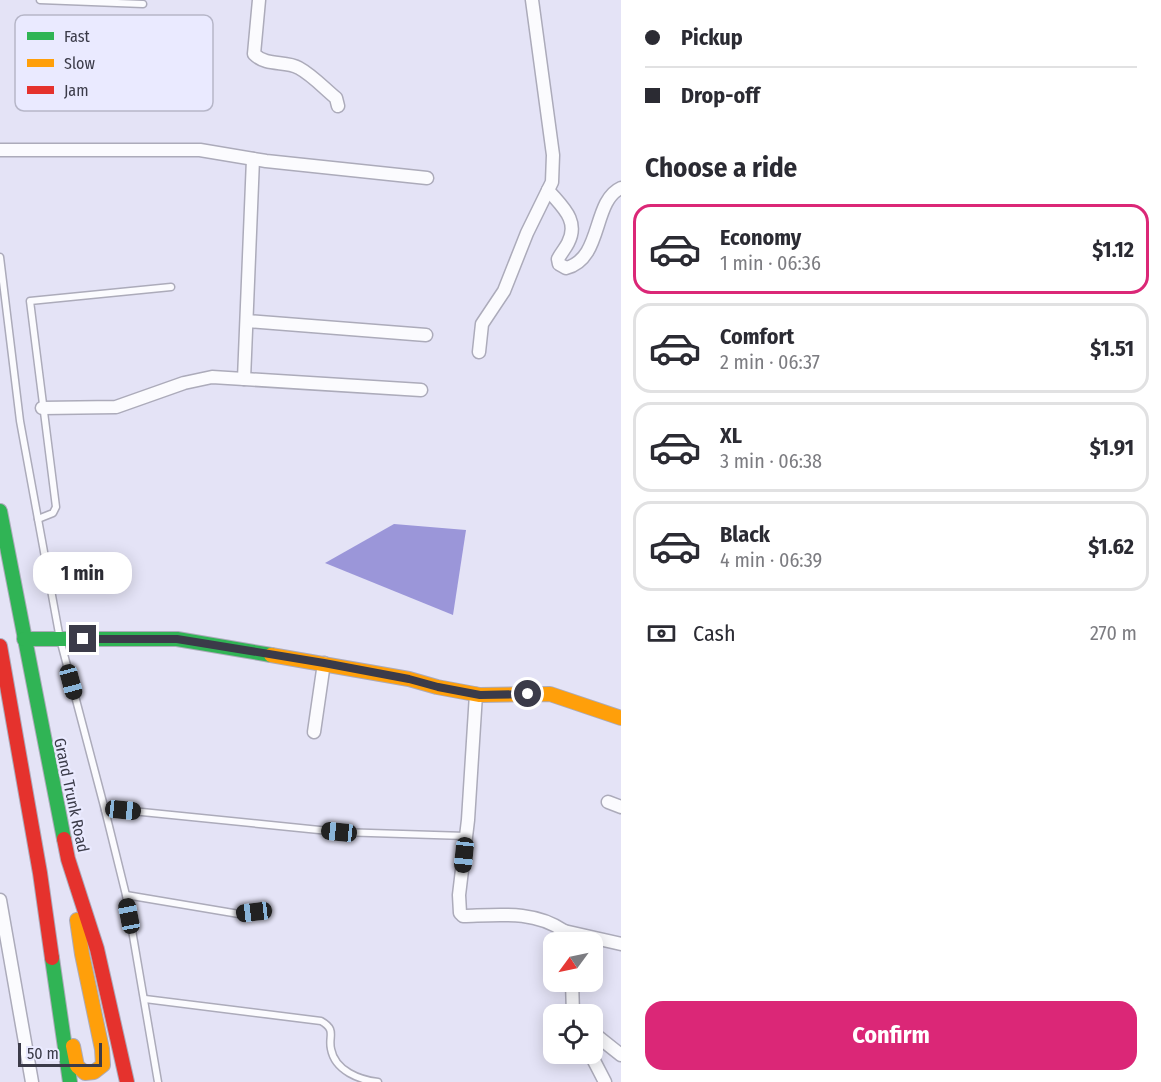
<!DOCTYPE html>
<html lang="en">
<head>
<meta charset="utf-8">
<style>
  :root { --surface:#fff; --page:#f7f7f7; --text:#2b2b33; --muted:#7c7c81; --line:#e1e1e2; --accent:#db2777 }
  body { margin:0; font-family:"Fira Sans Condensed",sans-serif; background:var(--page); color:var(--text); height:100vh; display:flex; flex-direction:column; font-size:22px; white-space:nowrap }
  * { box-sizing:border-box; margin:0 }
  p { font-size:20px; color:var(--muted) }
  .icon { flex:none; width:33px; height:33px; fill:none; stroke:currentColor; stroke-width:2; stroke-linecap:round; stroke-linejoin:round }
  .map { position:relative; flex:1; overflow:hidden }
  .sheet { display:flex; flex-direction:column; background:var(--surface); width:540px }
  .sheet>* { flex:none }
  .hud { display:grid; align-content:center; height:132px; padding:0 24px; background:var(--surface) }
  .needle { width:39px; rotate:237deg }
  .tools { position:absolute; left:543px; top:932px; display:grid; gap:12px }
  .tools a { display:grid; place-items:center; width:60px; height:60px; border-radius:12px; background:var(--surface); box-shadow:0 3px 15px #0003; font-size:30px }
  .scale { position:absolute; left:18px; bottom:15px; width:84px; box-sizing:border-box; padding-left:6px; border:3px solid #3b3b49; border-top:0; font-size:16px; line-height:21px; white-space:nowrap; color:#3b3b49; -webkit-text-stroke:4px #eaeaff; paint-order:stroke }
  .end { position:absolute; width:27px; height:27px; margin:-14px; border:8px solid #3b3b49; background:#fff; box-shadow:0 0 0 3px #fff }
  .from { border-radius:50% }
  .bubble { position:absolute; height:42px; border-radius:18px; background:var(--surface); box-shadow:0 3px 15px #0003; font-size:20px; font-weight:700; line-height:42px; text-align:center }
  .car { position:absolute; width:18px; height:36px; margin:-18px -9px; border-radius:8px; box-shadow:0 0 4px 2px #0007; background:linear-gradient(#222 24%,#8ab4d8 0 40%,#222 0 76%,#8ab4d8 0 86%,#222 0) }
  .hud b { display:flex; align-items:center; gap:21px; height:57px; font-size:22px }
  .hud b+b { border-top:2px solid var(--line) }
  .hud i { width:15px; height:15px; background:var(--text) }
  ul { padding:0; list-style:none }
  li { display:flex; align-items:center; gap:18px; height:90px; margin:0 12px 9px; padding:0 12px; border:3px solid var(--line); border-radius:18px }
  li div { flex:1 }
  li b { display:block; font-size:22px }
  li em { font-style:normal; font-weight:700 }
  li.selected { border-color:var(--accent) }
  li>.icon { width:54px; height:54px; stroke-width:1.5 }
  h2 { padding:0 24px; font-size:27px; line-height:72px }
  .pay { display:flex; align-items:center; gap:15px; height:66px; padding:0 24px; font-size:22px }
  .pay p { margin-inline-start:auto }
  .primary-button { display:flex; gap:12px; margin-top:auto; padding:12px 24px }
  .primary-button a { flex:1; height:69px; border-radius:18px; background:var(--accent); color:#fff; font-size:24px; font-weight:700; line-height:69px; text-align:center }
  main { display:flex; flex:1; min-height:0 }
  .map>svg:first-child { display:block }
  .water { fill:#9b96d9 }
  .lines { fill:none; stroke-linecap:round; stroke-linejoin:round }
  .lane-casing { stroke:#acabba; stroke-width:9 }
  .street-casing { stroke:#acabba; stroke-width:15 }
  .fast-casing { stroke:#acabba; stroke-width:16 }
  .slow-casing { stroke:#acabba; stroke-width:16 }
  .jam-casing { stroke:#acabba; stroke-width:16 }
  .lane { stroke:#fbfbfe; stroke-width:6 }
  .street { stroke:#fbfbfe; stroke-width:12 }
  .fast { stroke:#30b455; stroke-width:14 }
  .slow { stroke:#ff9f0a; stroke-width:14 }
  .jam { stroke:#e5322d; stroke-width:14 }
  .route { stroke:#3b3b49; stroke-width:8 }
  .labels { text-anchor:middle; stroke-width:4.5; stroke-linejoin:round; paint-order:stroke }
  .street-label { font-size:16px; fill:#3b3b49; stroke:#eaeaff }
  .key { fill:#eaeaff; stroke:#b6b6c8; stroke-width:1.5 }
  .key-label { font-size:16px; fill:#3b3b49 }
</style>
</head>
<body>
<main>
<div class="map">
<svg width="621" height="1082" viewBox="0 0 621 1082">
  <rect width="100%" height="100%" fill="#e4e3f6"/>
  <!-- water -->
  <polygon class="water" points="394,524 466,530 453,615 325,563"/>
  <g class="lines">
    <!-- lane casing -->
    <g class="lane-casing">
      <g id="lane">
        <polyline points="40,0 143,4"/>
        <polyline points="0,257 20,421 60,639 105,810 126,895 158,1082"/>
        <polyline points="38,519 53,513 56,507 30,301 171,287"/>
        <polyline points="105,810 122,810 339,832 466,836"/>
        <polyline points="126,895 239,914 268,910"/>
        <path d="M145,999L321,1021C337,1030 328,1036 331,1049C335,1071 360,1080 378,1082"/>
      </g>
    </g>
    <!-- street casing -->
    <g class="street-casing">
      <g id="street">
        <path d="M259,0L254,54C267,67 285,60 299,68C312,75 325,89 336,98L338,106"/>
        <polyline points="0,150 200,150 266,161 427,178"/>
        <path d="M548,190C561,206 580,220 568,243C565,249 561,253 558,259L559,264L566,268C603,259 592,201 621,188"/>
        <polyline points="247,321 426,335"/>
        <polyline points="479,352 482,324 504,291 527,233 552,182 553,155 532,0"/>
        <polyline points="244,379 253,159"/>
        <polyline points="42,408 116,407 184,383 212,377 421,390"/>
        <path d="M476,694L468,820L459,895L460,913L463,916C498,915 534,910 564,931L566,942"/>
        <polyline points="314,732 324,663"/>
        <polyline points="608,802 621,807"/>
        <polyline points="0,900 32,1082"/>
        <polyline points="564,931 621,944"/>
        <polyline points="572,981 573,1014"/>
        <polyline points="592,1032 621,1055"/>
        <polyline points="590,1053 605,1082"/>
      </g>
    </g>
    <!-- fast casing -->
    <g class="fast-casing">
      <g id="fast">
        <polyline points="0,511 64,839"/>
        <polyline points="24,639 177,639 271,655"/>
        <polyline points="52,958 70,1082"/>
      </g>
    </g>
    <!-- slow casing -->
    <g class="slow-casing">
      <g id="slow">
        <polyline points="271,655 409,679 437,687 480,695 550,694 621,718"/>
        <polyline points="73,1046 77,1066 85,1073 94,1072 103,1065 102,1049 82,954 77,920"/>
      </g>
    </g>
    <!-- jam casing -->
    <g class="jam-casing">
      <g id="jam">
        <polyline points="0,646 40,873 52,958"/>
        <polyline points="64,839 68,859 97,949 127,1082"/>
      </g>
    </g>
    <!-- lane -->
    <use href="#lane" class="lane"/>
    <!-- street -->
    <use href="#street" class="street"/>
    <!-- fast -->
    <use href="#fast" class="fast"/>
    <!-- slow -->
    <use href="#slow" class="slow"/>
    <!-- jam -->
    <use href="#jam" class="jam"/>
  </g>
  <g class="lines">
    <!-- route -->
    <polyline class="route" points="83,639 177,639 324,663 409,679 438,687 480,695 528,694"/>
  </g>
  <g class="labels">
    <!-- street labels -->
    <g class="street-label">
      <text transform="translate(72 795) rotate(78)" y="6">Grand Trunk Road</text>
    </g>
  </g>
  <!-- legend -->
  <rect x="15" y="15" width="198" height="96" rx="9" class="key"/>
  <rect x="27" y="32" width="27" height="8" fill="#30b455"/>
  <rect x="27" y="59" width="27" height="8" fill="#ff9f0a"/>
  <rect x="27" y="86" width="27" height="8" fill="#e5322d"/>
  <g class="key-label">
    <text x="64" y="42">Fast</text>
    <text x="64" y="69">Slow</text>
    <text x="64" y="96">Jam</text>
  </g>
</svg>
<div class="tools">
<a><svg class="needle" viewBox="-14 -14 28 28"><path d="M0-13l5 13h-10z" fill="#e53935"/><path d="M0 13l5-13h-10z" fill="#7c7c81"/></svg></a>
<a><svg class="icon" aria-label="locate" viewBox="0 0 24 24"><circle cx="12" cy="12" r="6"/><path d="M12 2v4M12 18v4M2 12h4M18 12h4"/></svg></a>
</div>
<div class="scale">50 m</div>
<i class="end from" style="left:528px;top:694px"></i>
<i class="end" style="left:83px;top:639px"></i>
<div class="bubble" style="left:33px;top:552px;width:99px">1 min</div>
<i class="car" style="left:71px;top:682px;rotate:165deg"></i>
<i class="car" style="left:123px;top:810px;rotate:96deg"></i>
<i class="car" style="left:339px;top:832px;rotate:276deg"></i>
<i class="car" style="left:464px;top:855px;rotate:186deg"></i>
<i class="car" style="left:254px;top:912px;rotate:263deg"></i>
<i class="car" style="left:129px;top:916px;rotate:349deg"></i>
</div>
<section class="sheet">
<div class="hud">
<b><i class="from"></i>Pickup</b>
<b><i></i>Drop-off</b>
</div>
<h2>Choose a ride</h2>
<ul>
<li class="selected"><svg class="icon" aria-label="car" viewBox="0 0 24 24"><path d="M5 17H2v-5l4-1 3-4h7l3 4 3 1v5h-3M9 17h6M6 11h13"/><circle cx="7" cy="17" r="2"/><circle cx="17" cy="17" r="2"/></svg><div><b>Economy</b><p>1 min · 06:36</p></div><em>$1.12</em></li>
<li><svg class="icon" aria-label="car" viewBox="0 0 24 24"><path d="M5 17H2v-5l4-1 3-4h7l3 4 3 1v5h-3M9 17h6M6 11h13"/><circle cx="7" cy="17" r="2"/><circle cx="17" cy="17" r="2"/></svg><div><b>Comfort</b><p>2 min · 06:37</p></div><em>$1.51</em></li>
<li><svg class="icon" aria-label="car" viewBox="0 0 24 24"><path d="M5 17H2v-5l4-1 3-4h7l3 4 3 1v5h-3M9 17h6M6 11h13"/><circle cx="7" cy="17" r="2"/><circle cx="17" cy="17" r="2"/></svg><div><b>XL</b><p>3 min · 06:38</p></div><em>$1.91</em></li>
<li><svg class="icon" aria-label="car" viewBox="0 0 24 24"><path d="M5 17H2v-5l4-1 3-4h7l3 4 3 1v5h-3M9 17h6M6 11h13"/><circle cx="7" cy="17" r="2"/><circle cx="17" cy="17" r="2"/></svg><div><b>Black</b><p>4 min · 06:39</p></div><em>$1.62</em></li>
</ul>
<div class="pay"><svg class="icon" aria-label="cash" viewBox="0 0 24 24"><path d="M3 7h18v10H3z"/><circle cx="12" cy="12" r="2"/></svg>Cash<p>270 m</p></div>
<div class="primary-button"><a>Confirm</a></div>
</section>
</main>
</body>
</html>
